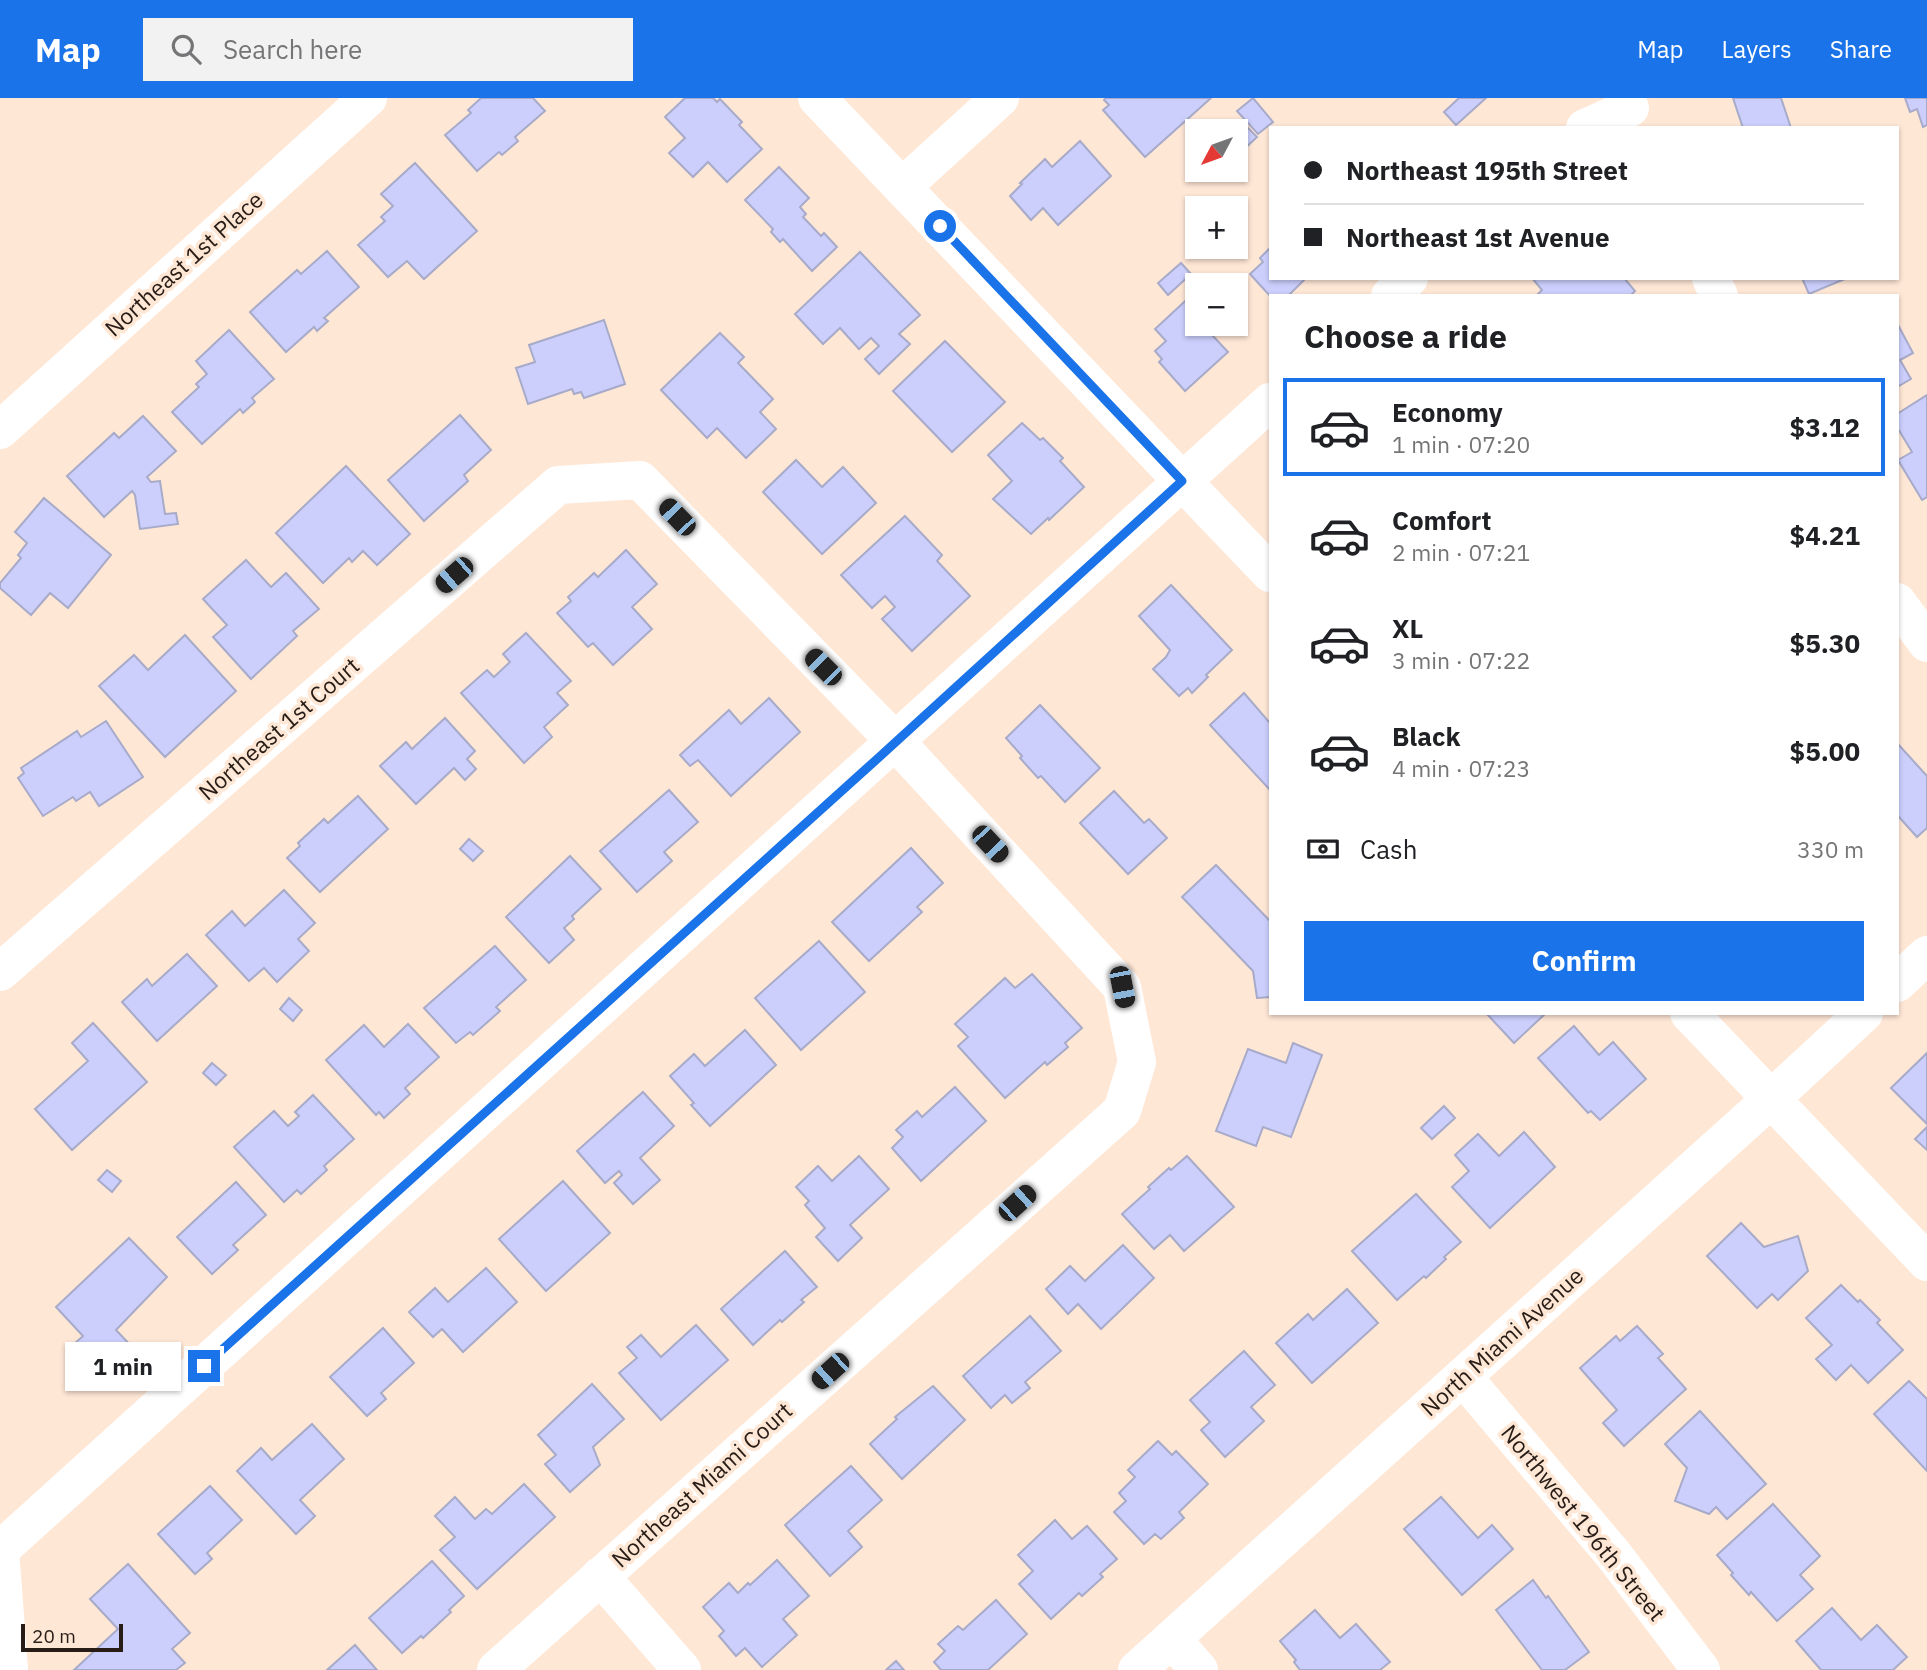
<!DOCTYPE html>
<html lang="en">
<head>
<meta charset="utf-8">
<style>
  :root { --surface:#fff; --page:#f2f2f2; --text:#202124; --muted:#757577; --line:#e0e0e0; --accent:#1a73e8 }
  body { margin:0; font-family:"IBM Plex Sans",sans-serif; background:var(--page); color:var(--text); height:100vh; display:flex; flex-direction:column; font-size:26px; white-space:nowrap }
  * { box-sizing:border-box; margin:0 }
  p { font-size:23px; color:var(--muted) }
  .icon { flex:none; width:38px; height:38px; fill:none; stroke:currentColor; stroke-width:2; stroke-linecap:round; stroke-linejoin:round }
  .map { position:relative; flex:1; overflow:hidden }
  .side { position:absolute; left:1269px; top:196px; width:630px; height:721px; display:flex; flex-direction:column; background:var(--surface); border-radius:0px; box-shadow:0 2px 5px #0004 }
  .side>* { flex:none }
  .guide { position:absolute; left:1269px; top:28px; width:630px; height:154px; border-radius:0px; box-shadow:0 2px 5px #0004; display:grid; align-content:center; height:154px; padding:0 35px; background:var(--surface) }
  .needle { width:46px; rotate:229deg }
  .tools { position:absolute; left:1185px; top:21px; display:grid; gap:14px }
  .tools a { display:grid; place-items:center; width:63px; height:63px; border-radius:0px; background:var(--surface); box-shadow:0 2px 5px #0004; font-size:35px }
  .scale { position:absolute; left:21px; bottom:18px; width:102px; box-sizing:border-box; padding-left:7px; border:4px solid #281d16; border-top:0; font-size:19px; line-height:24px; white-space:nowrap; color:#281d16; -webkit-text-stroke:5px #ffe7d6; paint-order:stroke }
  .end { position:absolute; width:32px; height:32px; margin:-16px; border:9px solid #1a73e8; background:#fff; box-shadow:0 0 0 4px #fff }
  .from { border-radius:50% }
  .bubble { position:absolute; height:49px; border-radius:0px; background:var(--surface); box-shadow:0 2px 5px #0004; font-size:23px; font-weight:700; line-height:49px; text-align:center }
  .car { position:absolute; width:21px; height:42px; margin:-21px -10px; border-radius:9px; box-shadow:0 0 5px 2px #0007; background:linear-gradient(#222 24%,#8ab4d8 0 40%,#222 0 76%,#8ab4d8 0 86%,#222 0) }
  .guide b { display:flex; align-items:center; gap:24px; height:66px; font-size:26px }
  .guide b+b { border-top:2px solid var(--line) }
  .guide i { width:18px; height:18px; background:var(--text) }
  ul { padding:0; list-style:none }
  li { display:flex; align-items:center; gap:21px; height:98px; margin:0 14px 10px; padding:0 21px; border:4px solid transparent; border-radius:0px }
  li div { flex:1 }
  li b { display:block; font-size:26px }
  li em { font-style:normal; font-weight:700 }
  li.active { border-color:var(--accent) }
  li>.icon { width:63px; height:63px; stroke-width:1.5 }
  h2 { padding:0 35px; font-size:32px; line-height:84px }
  .pay { display:flex; align-items:center; gap:18px; height:77px; padding:0 35px; font-size:26px }
  .pay p { margin-inline-start:auto }
  .action { display:flex; gap:14px; margin-top:auto; padding:14px 35px }
  .action a { flex:1; height:80px; border-radius:0px; background:var(--accent); color:#fff; font-size:28px; font-weight:700; line-height:80px; text-align:center }
  header { display:flex; align-items:center; gap:42px; box-sizing:border-box; height:98px; padding:0 35px; background:var(--accent); color:#fff }
  header strong { font-size:33px }
  nav { display:flex; gap:38px; margin-inline-start:auto; font-size:24px }
  .search { width:490px; height:63px; background:var(--page); display:flex; align-items:center; gap:18px; box-sizing:border-box; padding:0 24px; border-radius:0px; color:var(--muted); font-size:26px }
  .map>svg:first-child { display:block }
  .building { fill:#cccffc; stroke:#a7aac8; stroke-width:2 }
  .lines { fill:none; stroke-linecap:round; stroke-linejoin:round }
  .minor { stroke:#fff; stroke-width:38 }
  .route { stroke:#1a73e8; stroke-width:9 }
  .labels { text-anchor:middle; stroke-width:7; stroke-linejoin:round; paint-order:stroke }
  .street-label { font-size:23px; fill:#281d16; stroke:#ffe7d6 }
</style>
</head>
<body>
<header>
<strong>Map</strong>
<div class="search"><svg class="icon" aria-label="search" viewBox="0 0 24 24"><circle cx="10" cy="10" r="6"/><path d="M15 15l6 6"/></svg>Search here</div>
<nav><a>Map</a><a>Layers</a><a>Share</a></nav>
</header>
<div class="map">
<svg width="1927" height="1572" viewBox="0 0 1927 1572">
  <rect width="100%" height="100%" fill="#ffe7d6"/>
  <!-- building -->
  <g class="building">
    <polygon points="481,0 533,0 545,13 515,39 518,43 502,57 499,54 477,73 445,37 471,15 468,12"/>
    <polygon points="685,0 713,0 717,4 720,1 742,24 739,27 762,51 727,84 708,64 693,79 669,55 685,40 665,19"/>
    <polygon points="1106,0 1211,0 1145,59 1103,12 1109,7 1104,2"/>
    <polygon points="1253,0 1273,24 1258,36 1237,13"/>
    <polygon points="1459,0 1486,0 1456,27 1444,14"/>
    <polygon points="1733,0 1781,0 1791,30 1743,30"/>
    <polygon points="1905,0 1927,0 1927,27 1923,29 1917,11 1910,14"/>
    <polygon points="1241,23 1257,39 1241,54 1236,49 1236,33 1231,33"/>
    <polygon points="1080,43 1111,78 1058,127 1043,110 1031,122 1010,98 1022,86 1020,85 1045,61 1052,69"/>
    <polygon points="415,65 477,133 424,181 407,163 388,179 358,147 385,123 381,119 393,108 381,96"/>
    <polygon points="779,69 809,100 800,109 806,116 803,119 821,138 824,135 837,149 812,173 783,141 780,144 771,134 773,131 745,102"/>
    <polygon points="1270,150 1270,180 1306,180 1288,198 1270,198 1250,176 1263,164 1260,160"/>
    <polygon points="327,153 359,189 324,220 328,223 317,233 314,229 286,254 250,214 297,172 301,176"/>
    <polygon points="860,154 920,217 899,236 910,246 879,276 865,261 879,248 871,240 859,251 840,230 823,246 795,216"/>
    <polygon points="1181,165 1191,176 1168,197 1158,185"/>
    <polygon points="1532,180 1624,180 1635,193 1630,198 1536,198 1542,192"/>
    <polygon points="1802,180 1847,180 1809,196"/>
    <polygon points="1197,192 1197,226 1227,226 1213,238 1228,254 1185,293 1159,264 1162,261 1155,253 1166,243 1155,231"/>
    <polygon points="604,222 625,286 584,300 581,294 574,296 572,291 528,306 516,270 535,264 529,247"/>
    <polygon points="1897,225 1913,255 1900,262 1911,281 1897,289"/>
    <polygon points="229,232 274,281 252,300 255,304 243,315 240,311 202,346 172,314 199,289 196,286 207,276 196,263"/>
    <polygon points="720,235 744,259 738,265 773,301 760,314 776,331 746,360 717,330 707,340 661,292"/>
    <polygon points="945,243 1005,304 952,354 893,293"/>
    <polygon points="1927,297 1927,399 1922,402 1898,362 1912,354 1897,329 1897,316"/>
    <polygon points="460,317 491,352 464,377 468,383 424,423 388,382"/>
    <polygon points="143,318 176,353 147,379 151,384 160,383 165,416 176,415 178,426 140,431 135,397 132,393 104,419 67,378 114,335 119,340"/>
    <polygon points="1022,325 1040,342 1043,340 1063,360 1060,363 1084,389 1049,422 1048,420 1031,436 993,401 1012,383 988,357"/>
    <polygon points="796,362 822,389 843,369 876,405 822,456 763,394"/>
    <polygon points="346,368 410,436 377,467 363,453 352,464 349,460 323,485 276,435"/>
    <polygon points="44,400 111,457 68,510 50,495 31,517 0,490 0,485 21,460 18,457 27,445 15,434"/>
    <polygon points="905,418 942,457 937,463 970,498 912,553 882,521 895,509 885,498 872,510 841,477"/>
    <polygon points="626,452 657,486 632,509 652,531 613,567 593,545 588,549 557,515 571,503 568,499 594,475 598,479"/>
    <polygon points="246,462 271,489 286,475 319,511 293,533 297,538 251,581 213,539 227,527 203,501"/>
    <polygon points="1171,487 1232,552 1206,577 1208,579 1192,595 1188,590 1179,598 1153,571 1166,559 1170,552 1139,518"/>
    <polygon points="526,535 571,583 557,595 568,607 544,629 552,639 524,665 461,595 487,572 494,579 510,564 503,556"/>
    <polygon points="185,537 236,593 165,659 99,588 134,557 148,572"/>
    <polygon points="1244,595 1270,625 1270,692 1210,627"/>
    <polygon points="769,600 800,634 731,698 698,662 690,668 680,657 729,612 741,626"/>
    <polygon points="1040,607 1100,670 1065,704 1041,678 1038,680 1020,660 1022,658 1006,640"/>
    <polygon points="445,620 475,653 467,661 476,671 465,682 454,670 416,706 380,668 406,644 412,651"/>
    <polygon points="106,623 143,679 99,708 90,694 76,703 73,699 43,718 18,680 24,675 21,670 77,633 81,639"/>
    <polygon points="1897,645 1927,678 1927,730 1917,739 1899,719 1897,721"/>
    <polygon points="669,692 698,724 664,754 672,763 637,794 600,753"/>
    <polygon points="1114,693 1144,725 1149,721 1167,740 1128,776 1080,725"/>
    <polygon points="358,698 388,731 320,794 287,760 300,748 298,745 324,721 328,725"/>
    <polygon points="469,741 483,753 473,763 460,751"/>
    <polygon points="911,750 943,785 917,809 922,814 869,863 832,824"/>
    <polygon points="570,758 601,791 572,818 574,821 564,830 574,842 549,865 506,819"/>
    <polygon points="1216,767 1270,823 1270,899 1257,900 1253,873 1182,799"/>
    <polygon points="284,792 315,825 298,841 309,853 277,884 264,870 249,883 206,837 232,813 245,828"/>
    <polygon points="819,843 865,894 801,952 755,900"/>
    <polygon points="495,848 526,882 496,909 500,913 473,937 470,934 456,945 424,910"/>
    <polygon points="187,856 217,888 157,943 122,904 147,881 152,888"/>
    <polygon points="1032,876 1082,930 1065,945 1068,949 1047,967 1045,964 1005,1000 958,948 968,939 955,926 1005,880 1015,890"/>
    <polygon points="289,900 302,912 293,923 280,911"/>
    <polygon points="1486,915 1546,915 1514,945"/>
    <polygon points="93,925 147,984 72,1052 35,1011 88,963 72,945"/>
    <polygon points="408,926 439,959 405,990 410,996 384,1020 379,1014 376,1017 326,962 364,927 384,949"/>
    <polygon points="1574,928 1599,957 1613,944 1646,981 1600,1022 1591,1013 1588,1015 1538,960"/>
    <polygon points="745,932 776,967 710,1028 691,1007 694,1005 670,978 694,956 705,968"/>
    <polygon points="1293,945 1322,957 1291,1039 1263,1029 1256,1048 1216,1033 1248,951 1286,965"/>
    <polygon points="1927,955 1927,1026 1891,990"/>
    <polygon points="212,965 226,977 216,987 203,975"/>
    <polygon points="955,989 986,1023 921,1083 892,1050 903,1039 896,1032 917,1013 922,1019"/>
    <polygon points="643,994 674,1028 640,1060 660,1082 633,1106 614,1085 622,1077 619,1073 605,1085 577,1053"/>
    <polygon points="313,997 354,1041 324,1068 327,1072 301,1096 297,1092 284,1104 234,1049 274,1013 288,1028 299,1018 295,1014"/>
    <polygon points="1444,1008 1455,1020 1432,1041 1421,1030"/>
    <polygon points="1927,1029 1927,1052 1915,1041"/>
    <polygon points="1524,1034 1555,1069 1490,1130 1452,1089 1469,1073 1455,1057 1478,1036 1499,1058"/>
    <polygon points="859,1058 889,1091 850,1127 862,1140 838,1163 816,1139 825,1130 805,1107 809,1103 796,1089 818,1068 832,1083"/>
    <polygon points="1187,1058 1234,1109 1184,1153 1170,1137 1154,1151 1122,1116 1150,1091 1148,1089 1169,1070 1171,1072"/>
    <polygon points="107,1072 121,1083 112,1094 98,1082"/>
    <polygon points="563,1083 610,1135 546,1193 499,1141"/>
    <polygon points="236,1084 266,1117 233,1147 238,1152 212,1176 177,1139"/>
    <polygon points="1416,1096 1461,1144 1444,1159 1446,1161 1426,1180 1424,1178 1397,1202 1352,1153"/>
    <polygon points="1741,1125 1764,1149 1798,1138 1808,1173 1778,1202 1772,1196 1757,1210 1707,1158"/>
    <polygon points="129,1140 167,1179 116,1232 133,1250 104,1277 74,1246 83,1238 56,1209"/>
    <polygon points="1123,1147 1154,1180 1101,1231 1078,1206 1068,1216 1046,1191 1070,1168 1085,1183"/>
    <polygon points="785,1153 817,1189 801,1202 804,1204 782,1224 780,1222 753,1247 721,1211"/>
    <polygon points="486,1170 517,1204 463,1254 442,1231 433,1239 409,1214 435,1190 448,1204"/>
    <polygon points="1841,1187 1858,1204 1860,1202 1880,1222 1877,1225 1903,1252 1868,1285 1851,1267 1836,1282 1816,1261 1832,1247 1806,1220"/>
    <polygon points="1347,1191 1378,1225 1312,1285 1276,1245 1308,1216 1313,1222"/>
    <polygon points="1030,1218 1061,1253 1025,1284 1030,1290 1012,1305 1005,1297 991,1310 963,1278"/>
    <polygon points="696,1227 728,1262 661,1322 619,1275 637,1260 627,1249 641,1237 661,1259"/>
    <polygon points="1637,1228 1663,1256 1658,1260 1686,1291 1624,1348 1603,1325 1617,1312 1580,1270 1616,1238 1620,1243"/>
    <polygon points="383,1230 414,1265 381,1295 386,1301 367,1318 330,1279"/>
    <polygon points="1244,1253 1275,1287 1251,1309 1264,1323 1225,1359 1201,1332 1210,1324 1190,1302"/>
    <polygon points="1909,1283 1927,1301 1927,1373 1874,1316"/>
    <polygon points="592,1286 624,1321 593,1349 600,1367 570,1394 545,1366 556,1357 538,1337"/>
    <polygon points="933,1288 965,1322 902,1381 870,1346 897,1321 895,1319"/>
    <polygon points="1700,1313 1766,1386 1727,1421 1716,1409 1709,1416 1675,1403 1687,1370 1665,1346"/>
    <polygon points="312,1326 344,1361 300,1402 315,1418 296,1436 237,1373 261,1350 272,1362"/>
    <polygon points="1158,1343 1172,1357 1176,1353 1208,1386 1179,1414 1184,1420 1161,1441 1155,1436 1144,1446 1114,1414 1126,1403 1119,1395 1135,1379 1128,1372"/>
    <polygon points="851,1368 882,1402 848,1433 862,1449 830,1478 785,1427"/>
    <polygon points="524,1386 555,1419 477,1491 440,1452 455,1439 435,1418 455,1399 475,1421 486,1411 492,1416"/>
    <polygon points="210,1388 242,1422 207,1455 212,1461 195,1476 158,1436"/>
    <polygon points="1441,1399 1478,1440 1492,1427 1513,1451 1462,1497 1404,1431"/>
    <polygon points="1773,1406 1820,1458 1800,1477 1813,1491 1777,1523 1751,1494 1749,1497 1731,1477 1733,1475 1717,1457"/>
    <polygon points="1055,1422 1072,1441 1087,1428 1117,1461 1100,1476 1103,1479 1082,1498 1079,1495 1051,1521 1019,1486 1033,1473 1018,1457"/>
    <polygon points="777,1462 809,1498 783,1521 797,1537 762,1569 745,1550 736,1558 719,1538 724,1533 703,1509 729,1485 738,1495 748,1485 750,1487"/>
    <polygon points="432,1463 464,1498 449,1512 451,1514 423,1540 421,1538 402,1555 369,1520"/>
    <polygon points="128,1466 190,1535 172,1551 185,1565 176,1572 74,1572 118,1531 90,1501"/>
    <polygon points="1533,1482 1546,1500 1548,1498 1589,1554 1565,1572 1542,1572 1496,1512"/>
    <polygon points="996,1502 1027,1536 988,1572 941,1572 934,1564 945,1553 938,1546 958,1528 963,1532"/>
    <polygon points="1832,1510 1861,1542 1877,1527 1907,1559 1893,1572 1821,1572 1796,1543"/>
    <polygon points="1315,1512 1340,1540 1356,1526 1390,1564 1380,1572 1300,1572 1294,1564 1296,1562 1280,1543"/>
    <polygon points="355,1547 377,1572 327,1572"/>
    <polygon points="896,1563 904,1572 886,1572"/>
  </g>
  <g class="lines">
    <!-- minor -->
    <g class="minor">
      <polyline points="817,0 1270,475"/>
      <polyline points="1585,30 1630,10"/>
      <polyline points="902,89 1000,0"/>
      <polyline points="1711,180 1719,198"/>
      <polyline points="1390,198 1409,180"/>
      <polyline points="0,332 368,0"/>
      <polyline points="1897,504 1927,545"/>
      <polyline points="0,874 558,387 640,382 896,644 1122,889 1137,964 1122,1013 496,1572"/>
      <polyline points="1897,885 1927,857"/>
      <polyline points="1689,915 1927,1164"/>
      <polyline points="1463,1279 1613,1456 1701,1572"/>
      <polyline points="0,1451 9,1572"/>
      <polyline points="0,1452 1270,304"/>
      <polyline points="600,1478 682,1572"/>
      <polyline points="1172,1541 1199,1572"/>
      <polyline points="1137,1572 1771,1001 1864,915"/>
    </g>
  </g>
  <g class="lines">
    <!-- route -->
    <polyline class="route" points="204,1268 876,662 1182,383 940,128"/>
  </g>
  <g class="labels">
    <!-- street labels -->
    <g class="street-label">
      <text transform="translate(184 166) rotate(-42)" y="8">Northeast 1st Place</text>
      <text transform="translate(279 631) rotate(-41)" y="8">Northeast 1st Court</text>
      <text transform="translate(1502 1244) rotate(-42)" y="8">North Miami Avenue</text>
      <text transform="translate(702 1387) rotate(-42)" y="8">Northeast Miami Court</text>
      <text transform="translate(1583 1425) rotate(51)" y="8">Northwest 196th Street</text>
    </g>
  </g>
</svg>
<div class="tools">
<a><svg class="needle" viewBox="-14 -14 28 28"><path d="M0-13l5 13h-10z" fill="#e53935"/><path d="M0 13l5-13h-10z" fill="#757577"/></svg></a>
<a>+</a>
<a>−</a>
</div>
<div class="scale">20 m</div>
<i class="end from" style="left:940px;top:128px"></i>
<i class="end" style="left:204px;top:1268px"></i>
<div class="bubble" style="left:65px;top:1244px;width:116px">1 min</div>
<i class="car" style="left:677px;top:419px;rotate:316deg"></i>
<i class="car" style="left:454px;top:477px;rotate:229deg"></i>
<i class="car" style="left:823px;top:569px;rotate:315deg"></i>
<i class="car" style="left:990px;top:746px;rotate:137deg"></i>
<i class="car" style="left:1122px;top:889px;rotate:169deg"></i>
<i class="car" style="left:1017px;top:1105px;rotate:48deg"></i>
<i class="car" style="left:830px;top:1273px;rotate:228deg"></i>
<div class="guide">
<b><i class="from"></i>Northeast 195th Street</b>
<b><i></i>Northeast 1st Avenue</b>
</div>
<section class="side">
<h2>Choose a ride</h2>
<ul>
<li class="active"><svg class="icon" aria-label="car" viewBox="0 0 24 24"><path d="M5 17H2v-5l4-1 3-4h7l3 4 3 1v5h-3M9 17h6M6 11h13"/><circle cx="7" cy="17" r="2"/><circle cx="17" cy="17" r="2"/></svg><div><b>Economy</b><p>1 min · 07:20</p></div><em>$3.12</em></li>
<li><svg class="icon" aria-label="car" viewBox="0 0 24 24"><path d="M5 17H2v-5l4-1 3-4h7l3 4 3 1v5h-3M9 17h6M6 11h13"/><circle cx="7" cy="17" r="2"/><circle cx="17" cy="17" r="2"/></svg><div><b>Comfort</b><p>2 min · 07:21</p></div><em>$4.21</em></li>
<li><svg class="icon" aria-label="car" viewBox="0 0 24 24"><path d="M5 17H2v-5l4-1 3-4h7l3 4 3 1v5h-3M9 17h6M6 11h13"/><circle cx="7" cy="17" r="2"/><circle cx="17" cy="17" r="2"/></svg><div><b>XL</b><p>3 min · 07:22</p></div><em>$5.30</em></li>
<li><svg class="icon" aria-label="car" viewBox="0 0 24 24"><path d="M5 17H2v-5l4-1 3-4h7l3 4 3 1v5h-3M9 17h6M6 11h13"/><circle cx="7" cy="17" r="2"/><circle cx="17" cy="17" r="2"/></svg><div><b>Black</b><p>4 min · 07:23</p></div><em>$5.00</em></li>
</ul>
<div class="pay"><svg class="icon" aria-label="cash" viewBox="0 0 24 24"><path d="M3 7h18v10H3z"/><circle cx="12" cy="12" r="2"/></svg>Cash<p>330 m</p></div>
<div class="action"><a>Confirm</a></div>
</section>
</div>
</body>
</html>
